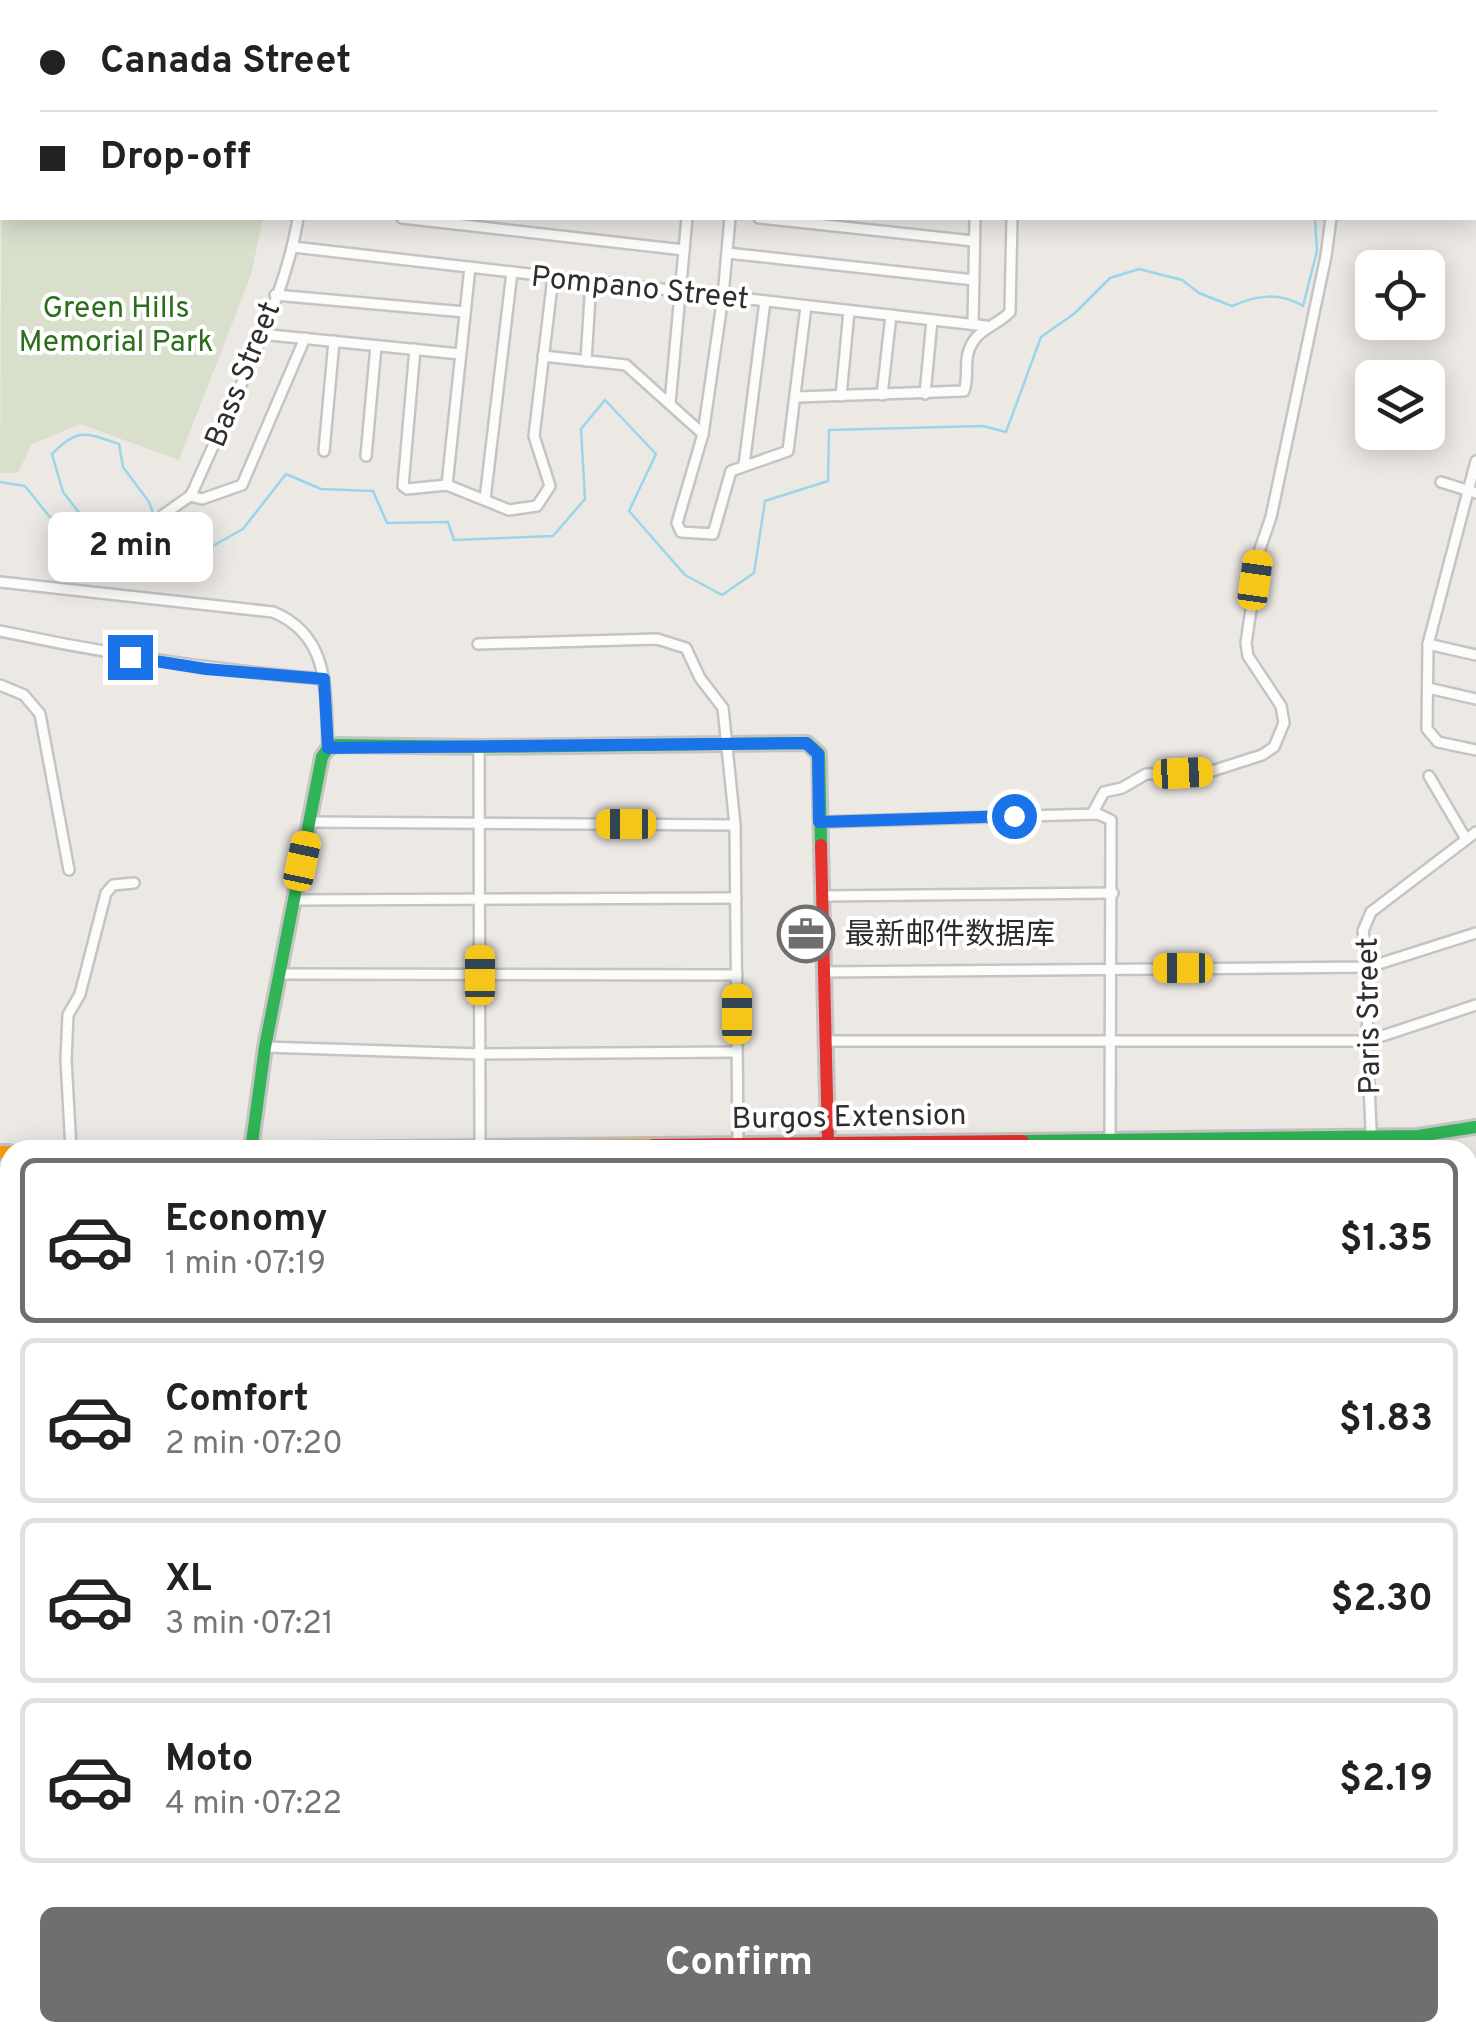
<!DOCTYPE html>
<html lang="en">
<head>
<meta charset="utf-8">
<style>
  :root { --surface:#fff; --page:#f2f2f2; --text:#222; --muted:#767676; --line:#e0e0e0; --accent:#706f6e }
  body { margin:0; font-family:Overpass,"Noto Sans SC",sans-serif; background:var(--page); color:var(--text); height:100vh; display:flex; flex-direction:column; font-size:38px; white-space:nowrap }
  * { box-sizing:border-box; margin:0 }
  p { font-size:32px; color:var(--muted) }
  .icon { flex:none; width:55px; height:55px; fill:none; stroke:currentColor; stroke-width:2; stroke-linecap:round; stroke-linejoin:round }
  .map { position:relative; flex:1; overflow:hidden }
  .drawer { position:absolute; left:0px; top:1140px; width:1478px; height:902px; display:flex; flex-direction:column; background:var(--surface); border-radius:30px 30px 0 0; box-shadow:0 5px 25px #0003 }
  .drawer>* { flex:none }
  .top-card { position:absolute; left:0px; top:0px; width:1478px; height:220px; box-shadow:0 5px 25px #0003; display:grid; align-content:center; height:220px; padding:0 40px; background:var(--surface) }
  .fabs { position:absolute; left:1355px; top:250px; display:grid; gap:20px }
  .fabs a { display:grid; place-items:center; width:90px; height:90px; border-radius:15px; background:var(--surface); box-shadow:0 5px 25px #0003; font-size:50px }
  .end { position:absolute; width:45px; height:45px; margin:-22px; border:12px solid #1a73e8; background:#fff; box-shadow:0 0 0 5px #fff }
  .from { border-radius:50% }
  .bubble { position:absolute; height:70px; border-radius:15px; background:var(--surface); box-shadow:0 5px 25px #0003; font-size:32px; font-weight:700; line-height:70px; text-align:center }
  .car { position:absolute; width:30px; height:60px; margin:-30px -15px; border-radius:12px; box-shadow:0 0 8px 2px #0007; background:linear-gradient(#f5c518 24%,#345 0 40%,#f5c518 0 76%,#345 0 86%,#f5c518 0) }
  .top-card b { display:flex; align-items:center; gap:35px; height:95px; font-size:38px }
  .top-card b+b { border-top:2px solid var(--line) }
  .top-card i { width:25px; height:25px; background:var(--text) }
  ul { padding:18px 0 0; list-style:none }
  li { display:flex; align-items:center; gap:30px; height:165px; margin:0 20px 15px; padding:0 20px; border:5px solid var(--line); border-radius:15px }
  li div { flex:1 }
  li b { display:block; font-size:38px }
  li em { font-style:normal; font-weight:700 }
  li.current { border-color:var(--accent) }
  li>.icon { width:90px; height:90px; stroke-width:1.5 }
  .button { display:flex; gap:20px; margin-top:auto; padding:20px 40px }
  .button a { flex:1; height:115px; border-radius:15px; background:var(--accent); color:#fff; font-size:40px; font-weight:700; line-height:115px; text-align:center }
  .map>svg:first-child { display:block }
  .cemetery { fill:#d8e0cc }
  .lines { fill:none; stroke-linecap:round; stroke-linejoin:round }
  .stream { stroke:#99d6ec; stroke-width:2.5 }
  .river { stroke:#99d6ec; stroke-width:18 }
  .street-casing { stroke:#c5c4c5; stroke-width:14 }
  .fast-casing { stroke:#c5c4c5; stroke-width:18 }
  .slow-casing { stroke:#c5c4c5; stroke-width:18 }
  .jam-casing { stroke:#c5c4c5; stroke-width:18 }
  .street { stroke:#fcfcfb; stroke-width:9 }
  .fast { stroke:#30b455; stroke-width:12 }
  .slow { stroke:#ff9f0a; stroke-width:12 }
  .jam { stroke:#e5322d; stroke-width:12 }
  .route { stroke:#1a73e8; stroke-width:12 }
  .labels { text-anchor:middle; stroke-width:8; stroke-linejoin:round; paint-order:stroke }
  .street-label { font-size:30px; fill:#2e2e2e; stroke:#fff }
  .park-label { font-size:30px; fill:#2c6e1b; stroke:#fff }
  .poi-label { font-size:30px; fill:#2e2e2e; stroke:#fff; text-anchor:start }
</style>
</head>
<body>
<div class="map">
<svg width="1476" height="2042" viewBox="0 0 1476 2042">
  <rect width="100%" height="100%" fill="#ece8e4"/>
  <!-- cemetery -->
  <g class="cemetery">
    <polygon points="2,123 2,218 263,218 251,275 179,460 80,424 32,444 18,473 0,473"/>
    <polygon points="10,1162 10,1757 0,1759 0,1163"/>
  </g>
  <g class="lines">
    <!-- stream -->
    <g class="stream">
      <polyline points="1475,202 1476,203"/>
      <path d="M0,482L25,486L49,516L75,531L84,519L63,492L52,454C78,427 86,433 119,444L123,467L149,502L165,546L209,548L243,529L286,474L321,489L373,491L387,523L448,522L454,540L553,536L585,499L581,429L605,400L656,454L629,511L685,575L722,595L754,573L765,501L828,481L829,430L983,426L1006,432L1041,337L1075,313L1110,278L1139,269L1182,280L1199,293L1232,306C1257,295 1279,292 1303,306L1317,251L1315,218"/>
    </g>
    <!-- river -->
    <g class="river">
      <polyline points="1468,1801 1476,1810"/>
      <polyline points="0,1851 10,1851"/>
      <polyline points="27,2042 30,2032"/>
    </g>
    <!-- street casing -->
    <g class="street-casing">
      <g id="street">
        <polyline points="177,0 187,2"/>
        <polyline points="342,0 366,2"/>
        <polyline points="800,0 822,2"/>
        <polyline points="1139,0 1144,2"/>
        <polyline points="1289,0 1296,2"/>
        <polyline points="1425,0 1432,2"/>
        <polyline points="9,2 10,0"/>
        <polyline points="307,2 308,0"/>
        <polyline points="878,2 880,0"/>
        <polyline points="1260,2 1261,0"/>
        <polyline points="1317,2 1318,0"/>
        <polyline points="1367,2 1368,0"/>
        <polyline points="0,8 2,9"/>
        <polyline points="1475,19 1476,20"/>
        <polyline points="0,31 2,23"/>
        <polyline points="1475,70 1476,70"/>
        <polyline points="0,82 2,83"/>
        <polyline points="402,218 684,250"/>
        <polyline points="730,218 723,296 703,434 677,523 681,532 713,534 731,471 788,451 806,306"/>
        <polyline points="759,218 974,241"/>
        <polyline points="293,247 986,326"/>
        <polyline points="727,253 974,280"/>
        <polyline points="275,295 465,312"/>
        <polyline points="973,325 975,218"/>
        <polyline points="260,334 460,354"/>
        <polyline points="415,349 403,486 407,489 447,485 509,510 537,506 550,486 534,436 553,277"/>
        <polyline points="543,356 626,365 703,434"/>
        <polyline points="586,361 591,281"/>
        <polyline points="925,394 932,320"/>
        <polyline points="882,395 891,315"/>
        <polyline points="841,396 849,311"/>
        <path d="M797,397L964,391C969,377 964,363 969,350C977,328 997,326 1010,312L1012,218"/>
        <polyline points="670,403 687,218"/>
        <polyline points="324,451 334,341"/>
        <polyline points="366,456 376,346"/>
        <polyline points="1476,461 1428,644 1427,729 1438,742 1476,750"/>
        <polyline points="744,465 765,301"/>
        <polyline points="1441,482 1476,493"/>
        <polyline points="447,485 470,267"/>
        <polyline points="190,496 202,499 242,485 305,338"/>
        <polyline points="485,499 512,272"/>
        <path d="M163,515L190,496L194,489C229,408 285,302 298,218"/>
        <path d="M0,582L273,612C332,636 325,695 328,748"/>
        <path d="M0,631C111,655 211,670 324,679"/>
        <polyline points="478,644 657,639 686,648 700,678 723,708 735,825 738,1143"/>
        <polyline points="1428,644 1476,655"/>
        <polyline points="0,685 24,695 40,714 69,870"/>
        <polyline points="1428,688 1476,699"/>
        <polyline points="479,747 480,1146"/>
        <polyline points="1429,776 1466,839"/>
        <polyline points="1092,814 1104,792 1122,788 1146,774 1209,772 1262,755 1274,747 1284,723 1281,706 1248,656 1246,643 1260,549 1271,517 1326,256 1331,218"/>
        <polyline points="310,822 735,825"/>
        <polyline points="819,822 1098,814 1111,820 1110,1139"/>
        <polyline points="821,896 1113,893"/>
        <polyline points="294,900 736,898"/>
        <polyline points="823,972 1369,967 1476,933"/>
        <polyline points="280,974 737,975"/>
        <polyline points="825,1041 1367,1041 1476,1005"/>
        <polyline points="265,1047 480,1054 737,1052"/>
        <polyline points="71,1150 66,1059 68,1015 80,994 106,893 113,885 134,883"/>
        <polyline points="1372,1150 1367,1041 1369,967 1363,931 1371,912 1476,832"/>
        <polyline points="1468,1246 1476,1245"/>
        <polyline points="1468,1367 1476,1365"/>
        <polyline points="1468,1671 1476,1631"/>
        <polyline points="1468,1919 1476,1926"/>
        <polyline points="1468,1960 1476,1963"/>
        <polyline points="303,2032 314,2042"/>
        <polyline points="563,2032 575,2042"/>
        <polyline points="49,2042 49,2032"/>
        <polyline points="120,2042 131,2032"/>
        <polyline points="632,2042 635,2038"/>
      </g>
    </g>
    <!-- fast casing -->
    <g class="fast-casing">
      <g id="fast">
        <polyline points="1023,1141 1418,1136 1476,1127"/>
        <polyline points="251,1150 265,1047 322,757 328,748 337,745 479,747 807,743 819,754 821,845"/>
      </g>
    </g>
    <!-- slow casing -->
    <g class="slow-casing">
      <g id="slow">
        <polyline points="221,1150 653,1145"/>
        <polyline points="0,1152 10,1152"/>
      </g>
    </g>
    <!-- jam casing -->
    <g class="jam-casing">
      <g id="jam">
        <polyline points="821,845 828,1141"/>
        <polyline points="653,1145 1023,1141"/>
      </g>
    </g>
    <!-- street -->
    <use href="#street" class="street"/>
    <!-- fast -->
    <use href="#fast" class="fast"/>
    <!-- slow -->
    <use href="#slow" class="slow"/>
    <!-- jam -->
    <use href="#jam" class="jam"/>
  </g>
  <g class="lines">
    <!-- route -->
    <polyline class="route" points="130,657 206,669 324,679 328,748 806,743 818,754 819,822 1014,816"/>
  </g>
  <!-- icons -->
  <defs>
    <g id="office-ring" transform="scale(2.875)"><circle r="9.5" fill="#fff" stroke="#706f6e" stroke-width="1.5"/><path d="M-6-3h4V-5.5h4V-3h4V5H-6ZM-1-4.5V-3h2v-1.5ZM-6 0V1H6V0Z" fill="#706f6e"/></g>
  </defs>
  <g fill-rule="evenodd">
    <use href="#office-ring" x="806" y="934"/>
  </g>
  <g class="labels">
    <!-- street labels -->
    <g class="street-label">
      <text transform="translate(640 287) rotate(6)" y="10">Pompano Street</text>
      <text transform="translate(242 374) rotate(-68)" y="10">Bass Street</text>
      <text transform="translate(1368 1016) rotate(-91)" y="10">Paris Street</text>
      <text transform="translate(849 1116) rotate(-1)" y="10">Burgos Extension</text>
    </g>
    <!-- park labels -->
    <g class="park-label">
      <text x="116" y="317">Green Hills<tspan x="116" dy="34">Memorial Park</tspan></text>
    </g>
    <!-- poi labels -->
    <g class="poi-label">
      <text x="845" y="944">最新邮件数据库</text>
    </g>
  </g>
</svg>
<div class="fabs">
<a><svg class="icon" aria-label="locate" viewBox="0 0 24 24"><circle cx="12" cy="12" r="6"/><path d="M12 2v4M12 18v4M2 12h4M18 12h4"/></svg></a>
<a><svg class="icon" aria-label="layers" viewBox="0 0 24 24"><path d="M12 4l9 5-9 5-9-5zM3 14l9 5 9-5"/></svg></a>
</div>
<i class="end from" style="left:1014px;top:816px"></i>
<i class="end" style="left:130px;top:657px"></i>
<div class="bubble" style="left:48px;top:512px;width:165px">2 min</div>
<i class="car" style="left:1255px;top:580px;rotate:8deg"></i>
<i class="car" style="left:1183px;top:773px;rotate:87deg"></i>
<i class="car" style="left:626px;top:824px;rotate:270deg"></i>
<i class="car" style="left:302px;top:861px;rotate:12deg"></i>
<i class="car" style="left:1183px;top:968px;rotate:270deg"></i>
<i class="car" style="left:480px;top:975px;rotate:0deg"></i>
<i class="car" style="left:737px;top:1014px;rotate:0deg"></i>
<div class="top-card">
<b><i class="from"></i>Canada Street</b>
<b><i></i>Drop-off</b>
</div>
<section class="drawer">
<ul>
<li class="current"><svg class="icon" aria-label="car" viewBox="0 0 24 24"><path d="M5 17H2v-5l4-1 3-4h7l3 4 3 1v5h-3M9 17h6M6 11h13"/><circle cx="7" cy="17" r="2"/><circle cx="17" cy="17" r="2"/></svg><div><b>Economy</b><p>1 min · 07:19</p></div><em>$1.35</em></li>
<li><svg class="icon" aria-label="car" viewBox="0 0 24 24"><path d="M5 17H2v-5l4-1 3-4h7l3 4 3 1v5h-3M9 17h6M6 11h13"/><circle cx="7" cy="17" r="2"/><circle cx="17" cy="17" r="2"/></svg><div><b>Comfort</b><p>2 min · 07:20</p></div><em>$1.83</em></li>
<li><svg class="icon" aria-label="car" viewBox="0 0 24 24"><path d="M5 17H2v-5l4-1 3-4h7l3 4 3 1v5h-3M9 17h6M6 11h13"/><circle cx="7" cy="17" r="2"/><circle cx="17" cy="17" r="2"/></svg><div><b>XL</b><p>3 min · 07:21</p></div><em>$2.30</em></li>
<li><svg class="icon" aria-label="car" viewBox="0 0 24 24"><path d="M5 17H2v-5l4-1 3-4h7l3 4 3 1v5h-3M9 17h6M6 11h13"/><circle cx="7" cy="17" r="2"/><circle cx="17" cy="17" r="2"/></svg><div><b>Moto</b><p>4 min · 07:22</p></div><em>$2.19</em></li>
</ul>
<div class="button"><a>Confirm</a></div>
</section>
</div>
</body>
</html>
